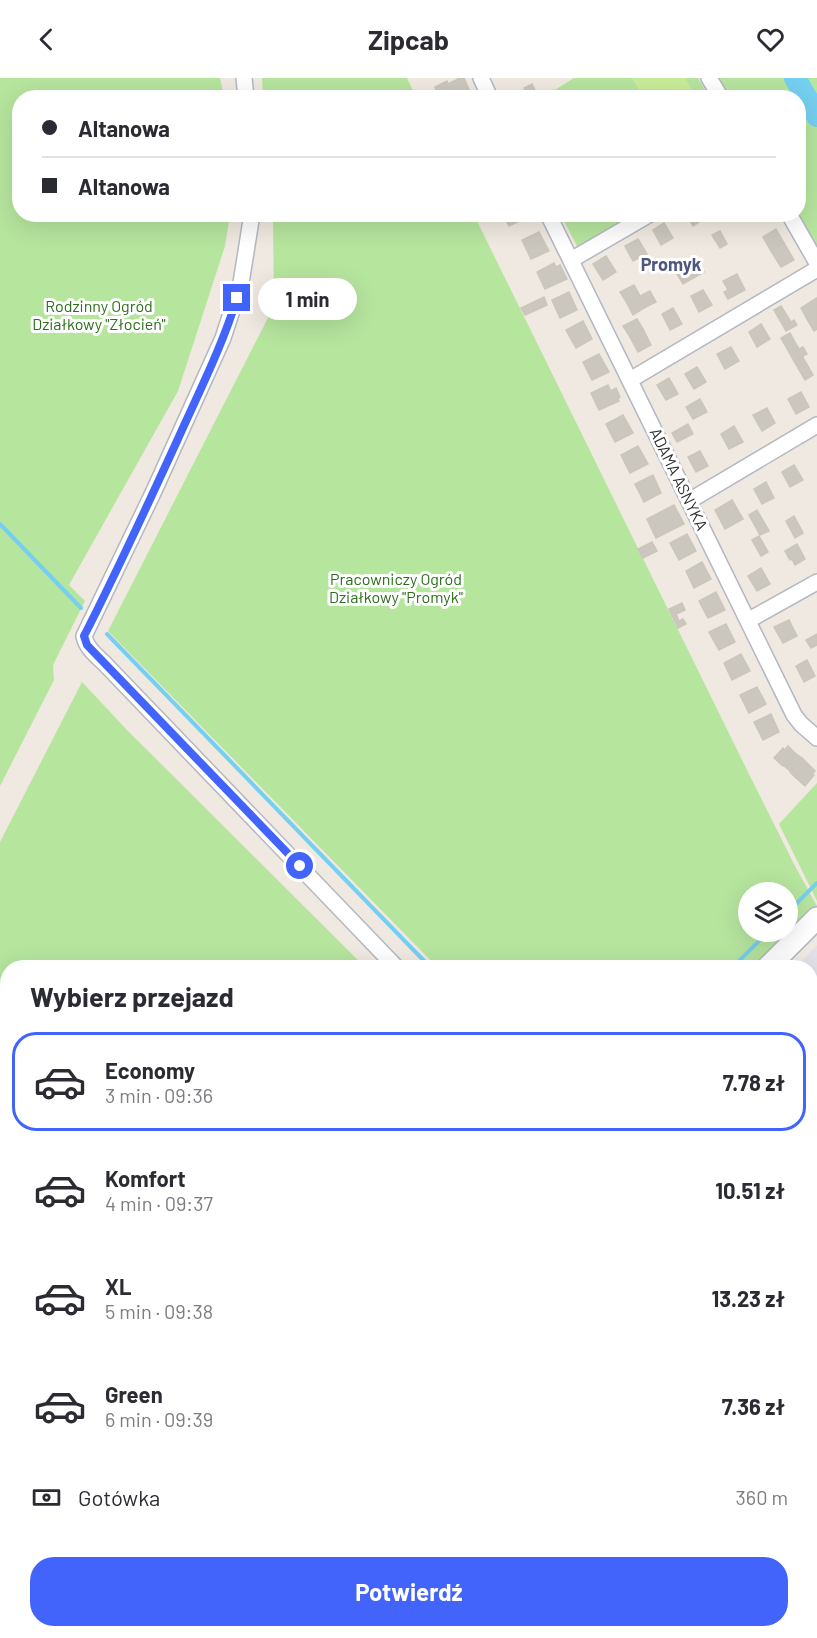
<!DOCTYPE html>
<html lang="pl">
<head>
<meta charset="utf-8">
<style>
  :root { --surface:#fff; --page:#f2f2f3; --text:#2b2b33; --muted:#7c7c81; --line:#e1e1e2; --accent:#4264fb }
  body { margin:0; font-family:Barlow,sans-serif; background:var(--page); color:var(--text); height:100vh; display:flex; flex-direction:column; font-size:22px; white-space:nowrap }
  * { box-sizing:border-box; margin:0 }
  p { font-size:20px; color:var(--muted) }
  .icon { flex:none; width:33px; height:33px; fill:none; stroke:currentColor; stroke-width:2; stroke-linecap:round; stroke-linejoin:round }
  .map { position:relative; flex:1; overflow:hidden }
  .panel { position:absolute; left:0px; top:882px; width:818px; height:678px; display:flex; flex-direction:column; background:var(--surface); border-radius:24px 24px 0 0; box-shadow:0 6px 24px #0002 }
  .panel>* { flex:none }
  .guide { position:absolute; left:12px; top:12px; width:794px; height:132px; border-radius:24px; box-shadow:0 6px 24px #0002; display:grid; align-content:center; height:132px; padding:0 30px; background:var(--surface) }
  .buttons { position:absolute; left:738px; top:804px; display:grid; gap:12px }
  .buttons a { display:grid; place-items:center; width:60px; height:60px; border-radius:50%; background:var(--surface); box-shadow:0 6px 24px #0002; font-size:30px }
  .end { position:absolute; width:27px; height:27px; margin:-14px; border:8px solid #4264fb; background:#fff; box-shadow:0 0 0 3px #fff }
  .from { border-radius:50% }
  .bubble { position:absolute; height:42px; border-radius:21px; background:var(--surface); box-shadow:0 6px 24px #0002; font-size:20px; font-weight:700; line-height:42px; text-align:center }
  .guide b { display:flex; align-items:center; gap:21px; height:57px; font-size:22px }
  .guide b+b { border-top:2px solid var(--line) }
  .guide i { width:15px; height:15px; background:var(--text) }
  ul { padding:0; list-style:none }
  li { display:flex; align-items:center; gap:18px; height:99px; margin:0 12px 9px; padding:0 18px; border:3px solid transparent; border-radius:24px }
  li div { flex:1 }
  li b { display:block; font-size:22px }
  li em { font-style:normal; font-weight:700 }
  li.active { border-color:var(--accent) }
  li>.icon { width:54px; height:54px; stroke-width:1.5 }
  h2 { padding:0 30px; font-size:27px; line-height:72px }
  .pay { display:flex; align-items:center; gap:15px; height:66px; padding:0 30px; font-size:22px }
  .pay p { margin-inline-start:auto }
  .button { display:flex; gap:12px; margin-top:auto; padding:12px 30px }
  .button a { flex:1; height:69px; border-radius:24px; background:var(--accent); color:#fff; font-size:24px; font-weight:700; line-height:69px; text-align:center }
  header { display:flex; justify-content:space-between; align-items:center; height:78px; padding:0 30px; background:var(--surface); font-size:27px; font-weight:700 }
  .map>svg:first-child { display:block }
  .industrial { fill:#e3e1e8 }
  .green { fill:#b6e59e; fill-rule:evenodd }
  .pitch { fill:#c9ec9a }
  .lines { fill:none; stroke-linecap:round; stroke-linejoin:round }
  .stream { stroke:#75cff0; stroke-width:4 }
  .river { stroke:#75cff0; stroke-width:22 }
  .building { fill:#cbc7bf; stroke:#cbc5ba; stroke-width:1.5 }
  .street-casing { stroke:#b4b7c1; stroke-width:18 }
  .secondary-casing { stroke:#b4b7c1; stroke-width:24 }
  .street { stroke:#fff; stroke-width:15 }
  .secondary { stroke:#fff; stroke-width:21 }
  .route { stroke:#4264fb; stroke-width:8 }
  .labels { text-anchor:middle; stroke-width:6; stroke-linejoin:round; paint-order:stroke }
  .park-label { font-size:16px; fill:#2c6e1b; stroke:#fff }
  .street-label { font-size:16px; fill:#2e2e2e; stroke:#fff }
  .neighbourhood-label { font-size:18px; font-weight:bold; fill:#4d5680; stroke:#fff }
</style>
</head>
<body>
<header><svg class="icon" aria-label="back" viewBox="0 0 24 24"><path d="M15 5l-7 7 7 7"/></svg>Zipcab<svg class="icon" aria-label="heart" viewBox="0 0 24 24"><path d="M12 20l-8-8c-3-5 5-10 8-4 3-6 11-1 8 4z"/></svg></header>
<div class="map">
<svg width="817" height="1560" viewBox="0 0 817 1560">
  <rect width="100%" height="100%" fill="#efe9e1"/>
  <!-- industrial -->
  <polygon class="industrial" points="817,867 817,969 810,962 810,890 795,890"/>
  <!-- green -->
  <g class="green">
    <polygon points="0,0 220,0 224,19 20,20 20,136 230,137 225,168 178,313 69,507 85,523 53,587 54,602 0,708"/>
    <polygon points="262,0 407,0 416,19 263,19"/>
    <polygon points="574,0 698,0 709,19 542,20"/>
    <polygon points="718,0 817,0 817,168 798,136 798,20 730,19"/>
    <path d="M273,137H474L748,694L795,788L817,828L756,889H437L108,553L274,228ZM748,814H788V854H748Z"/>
    <polygon points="561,137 636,137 578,170"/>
    <polygon points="82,604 127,652 365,889 8,890 8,1552 112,1553 104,1560 0,1560 0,764"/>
    <polygon points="817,705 817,823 779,746"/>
    <polygon points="817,1131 817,1255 810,1249 810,1138"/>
    <polygon points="817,1313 817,1560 323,1560 338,1552 810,1552 810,1317"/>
  </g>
  <!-- pitch -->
  <polygon class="pitch" points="632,0 685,0 696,19 643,19"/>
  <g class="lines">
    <!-- stream -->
    <g class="stream">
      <polyline points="0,446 81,530"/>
      <polyline points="107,556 431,890"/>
      <polyline points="788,834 817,805"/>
      <polyline points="732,890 768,854"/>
      <polyline points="810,1260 817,1266"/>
      <polyline points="261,1552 268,1560"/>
      <polyline points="83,1560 90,1552"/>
      <polyline points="613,1560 615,1552"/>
    </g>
    <!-- river -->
    <polyline class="river" points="795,0 817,38"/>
  </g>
  <!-- building -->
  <g class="building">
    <polygon points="460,0 464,0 470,14 458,20 448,20 447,17 440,20 435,9 447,3 448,6"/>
    <polygon points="532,6 539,20 530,20 524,10"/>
    <polygon points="503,136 529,136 530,138 509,148"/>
    <polygon points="686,136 702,136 704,141 693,148"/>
    <polygon points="664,145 673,160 661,167 653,152"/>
    <polygon points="776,151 784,165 771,173 763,159"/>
    <polygon points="720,153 727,166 720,170 712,157"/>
    <polygon points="539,154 549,173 531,181 522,162"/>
    <polygon points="638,161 647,176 633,183 625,168"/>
    <polygon points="784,165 794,182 781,189 771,173"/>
    <polygon points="606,178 616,194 603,202 593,186"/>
    <polygon points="698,183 704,194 683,206 677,196"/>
    <polygon points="554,185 556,189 560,187 567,201 545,211 537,194"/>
    <polygon points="737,196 745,212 728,221 724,214 728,212 723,203"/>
    <polygon points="634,207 640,218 627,225 620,214"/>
    <polygon points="703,212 712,227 699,234 691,218"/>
    <polygon points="650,213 656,224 644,230 638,219"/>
    <polygon points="569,214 577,232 560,240 552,222"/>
    <polygon points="544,219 547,227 525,237 521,230"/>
    <polygon points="638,219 644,230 633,237 627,225"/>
    <polygon points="817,220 817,235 807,241 801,230"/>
    <polygon points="781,228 791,244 794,242 797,247 786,253 774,232"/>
    <polygon points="673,230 682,246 670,252 662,236"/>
    <polygon points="817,235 817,251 814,253 807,241"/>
    <polygon points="637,241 643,251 630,259 623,248"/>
    <polygon points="583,243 592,261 576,270 566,252"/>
    <polygon points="761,246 770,261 757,269 749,254"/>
    <polygon points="643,251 651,267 638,274 630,259"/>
    <polygon points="790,255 799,271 803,269 807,276 794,283 781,260"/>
    <polygon points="731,269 739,283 725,291 717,276"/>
    <polygon points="599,276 609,294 592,302 583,284"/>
    <polygon points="802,278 813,297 805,302 794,283"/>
    <polygon points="697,289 706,304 694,311 685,296"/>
    <polygon points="669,300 678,316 666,322 657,307"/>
    <polygon points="608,307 611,313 616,310 620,319 618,320 619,323 599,332 591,315"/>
    <polygon points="801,314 809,329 796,336 788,321"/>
    <polygon points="700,321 707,334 693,341 686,329"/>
    <polygon points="767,330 775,345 762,353 753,337"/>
    <polygon points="623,337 633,355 615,364 606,346"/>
    <polygon points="688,346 693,356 677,364 672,355"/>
    <polygon points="734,348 743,364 729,371 721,356"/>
    <polygon points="638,368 648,386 630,395 621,377"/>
    <polygon points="700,373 708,388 696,394 688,379"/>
    <polygon points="794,387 803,402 790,409 782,394"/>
    <polygon points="653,397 661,415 644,424 635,406"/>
    <polygon points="766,404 774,420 762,426 754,411"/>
    <polygon points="732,422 743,441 725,451 715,432"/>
    <polygon points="674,427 684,446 656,460 647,441"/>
    <polygon points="757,432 769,453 760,457 749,437"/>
    <polygon points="794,438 803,455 795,460 786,443"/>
    <polygon points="687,456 696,473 679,482 670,465"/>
    <polygon points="759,458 768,474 761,478 752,462"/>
    <polygon points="652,464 657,473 643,480 638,471"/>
    <polygon points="797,466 805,481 795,487 792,481 790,482 785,473"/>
    <polygon points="702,484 711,501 694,510 686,493"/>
    <polygon points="761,490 770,506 757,513 748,498"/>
    <polygon points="716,514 725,532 708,540 699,523"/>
    <polygon points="682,525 685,532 676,536 679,543 683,541 686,546 678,550 669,531"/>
    <polygon points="789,542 797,558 783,565 774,549"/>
    <polygon points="726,546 735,564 719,572 709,554"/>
    <polygon points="817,556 817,567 811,570 806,562"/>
    <polygon points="741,576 750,593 732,602 724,585"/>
    <polygon points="807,582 815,598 804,604 796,588"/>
    <polygon points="757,609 766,626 749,635 740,617"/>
    <polygon points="771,636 779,654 763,662 754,644"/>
    <polygon points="788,668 795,675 783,688 774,680 783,670 785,672"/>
    <polygon points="795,675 802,680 790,693 783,687"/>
    <polygon points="802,680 809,687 796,700 790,694"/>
    <polygon points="809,687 815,693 812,696 814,697 805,708 796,700"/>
    <polygon points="814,977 817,980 816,1006 810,1000 810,981"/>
  </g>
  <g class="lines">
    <!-- street casing -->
    <g class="street-casing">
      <g id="street">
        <polyline points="244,0 246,20"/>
        <polyline points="481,0 490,20"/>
        <polyline points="709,0 721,20"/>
        <path d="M252,136L241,205L223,260L153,415L84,558C86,570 97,578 105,586L397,890"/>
        <polyline points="548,136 794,637 801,646 817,660"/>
        <polyline points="789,136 817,185"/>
        <polyline points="571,182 650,136"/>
        <polyline points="630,302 817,191"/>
        <polyline points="689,423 817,347"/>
        <polyline points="749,542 817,504"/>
      </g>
    </g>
    <!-- secondary casing -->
    <g class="secondary-casing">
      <g id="secondary">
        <polyline points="767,890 817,840"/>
        <polyline points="115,1560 123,1552"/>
      </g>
    </g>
    <!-- street -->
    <use href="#street" class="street"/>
    <!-- secondary -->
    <use href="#secondary" class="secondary"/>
  </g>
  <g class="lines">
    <!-- route -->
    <path class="route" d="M237,220C222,269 198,316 177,363C147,428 117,494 84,558L87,567L300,788"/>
  </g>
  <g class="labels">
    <!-- park labels -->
    <g class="park-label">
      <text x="99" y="234">Rodzinny Ogród<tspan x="99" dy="18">Działkowy "Złocień"</tspan></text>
      <text x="396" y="507">Pracowniczy Ogród<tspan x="396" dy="18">Działkowy "Promyk"</tspan></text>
    </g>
    <!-- street labels -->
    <g class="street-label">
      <text transform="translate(679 401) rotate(64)" y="6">ADAMA ASNYKA</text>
    </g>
    <!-- neighbourhood labels -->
    <g class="neighbourhood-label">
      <text x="671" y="193">Promyk</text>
    </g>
  </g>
</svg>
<div class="buttons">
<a><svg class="icon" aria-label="layers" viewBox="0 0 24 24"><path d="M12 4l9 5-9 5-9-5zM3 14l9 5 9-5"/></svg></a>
</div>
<i class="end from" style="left:300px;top:788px"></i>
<i class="end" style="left:237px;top:220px"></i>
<div class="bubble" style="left:258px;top:200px;width:99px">1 min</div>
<div class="guide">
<b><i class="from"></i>Altanowa</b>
<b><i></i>Altanowa</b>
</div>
<section class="panel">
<h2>Wybierz przejazd</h2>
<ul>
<li class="active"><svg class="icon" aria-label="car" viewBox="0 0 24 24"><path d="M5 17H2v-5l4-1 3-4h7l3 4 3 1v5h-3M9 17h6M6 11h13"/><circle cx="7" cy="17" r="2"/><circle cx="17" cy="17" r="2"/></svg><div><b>Economy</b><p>3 min · 09:36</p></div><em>7.78 zł</em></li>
<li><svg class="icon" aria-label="car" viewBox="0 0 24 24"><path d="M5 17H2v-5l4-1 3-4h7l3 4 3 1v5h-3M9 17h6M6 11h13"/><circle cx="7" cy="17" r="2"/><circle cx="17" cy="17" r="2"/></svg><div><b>Komfort</b><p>4 min · 09:37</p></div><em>10.51 zł</em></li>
<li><svg class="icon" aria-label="car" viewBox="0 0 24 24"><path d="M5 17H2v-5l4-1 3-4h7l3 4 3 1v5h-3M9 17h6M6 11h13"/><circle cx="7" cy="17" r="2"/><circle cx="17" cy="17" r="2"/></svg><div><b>XL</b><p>5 min · 09:38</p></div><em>13.23 zł</em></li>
<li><svg class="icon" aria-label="car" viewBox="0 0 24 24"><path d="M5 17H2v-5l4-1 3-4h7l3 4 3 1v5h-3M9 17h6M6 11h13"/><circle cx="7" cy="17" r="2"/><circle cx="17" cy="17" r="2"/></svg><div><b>Green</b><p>6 min · 09:39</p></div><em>7.36 zł</em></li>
</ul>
<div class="pay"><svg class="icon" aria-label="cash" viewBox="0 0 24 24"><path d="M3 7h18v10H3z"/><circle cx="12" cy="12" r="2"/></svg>Gotówka<p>360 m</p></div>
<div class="button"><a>Potwierdź</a></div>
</section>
</div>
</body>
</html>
